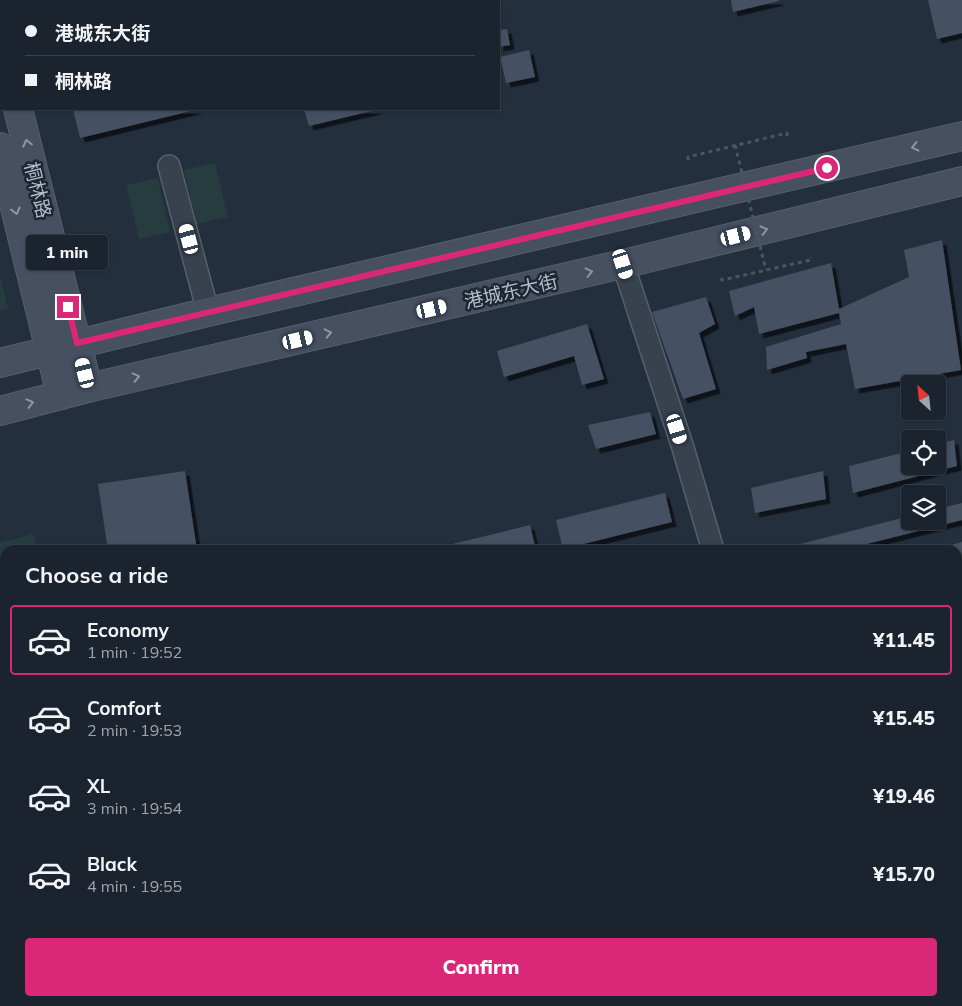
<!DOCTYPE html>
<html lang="en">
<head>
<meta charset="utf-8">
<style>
  :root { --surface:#1b232e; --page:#282f3a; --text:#f1f3f6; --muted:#a0a4aa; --line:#39404a; --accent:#db2777 }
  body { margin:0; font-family:Mulish,"Noto Sans SC",sans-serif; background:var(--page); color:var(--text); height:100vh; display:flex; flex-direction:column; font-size:19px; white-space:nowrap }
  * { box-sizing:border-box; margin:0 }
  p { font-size:16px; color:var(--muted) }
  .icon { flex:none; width:28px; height:28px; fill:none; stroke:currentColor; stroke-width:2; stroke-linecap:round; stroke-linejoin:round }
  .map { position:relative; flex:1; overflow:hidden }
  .drawer { position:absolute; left:0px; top:545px; width:962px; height:461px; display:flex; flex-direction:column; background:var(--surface); border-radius:15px 15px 0 0; box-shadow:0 1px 4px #0004,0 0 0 1px var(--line) }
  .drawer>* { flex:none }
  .banner { position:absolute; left:0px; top:0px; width:500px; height:110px; box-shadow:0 1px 4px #0004,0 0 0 1px var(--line); display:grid; align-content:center; height:110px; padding:0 25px; background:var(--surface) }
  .needle { width:32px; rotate:333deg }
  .controls { position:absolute; left:901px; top:375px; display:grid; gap:10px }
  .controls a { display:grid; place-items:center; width:45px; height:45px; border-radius:5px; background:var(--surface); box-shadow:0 1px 4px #0004,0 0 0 1px var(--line); font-size:25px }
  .end { position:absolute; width:22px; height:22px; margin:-11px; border:6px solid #db2777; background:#fff; box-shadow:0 0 0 2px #fff }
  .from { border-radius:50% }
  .bubble { position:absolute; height:35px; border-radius:5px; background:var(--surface); box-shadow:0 1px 4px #0004,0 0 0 1px var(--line); font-size:16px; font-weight:800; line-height:35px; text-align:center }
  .car { position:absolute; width:15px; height:30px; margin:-15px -8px; border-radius:6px; box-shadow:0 0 4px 1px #0007; background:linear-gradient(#fff 24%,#345 0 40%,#fff 0 76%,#345 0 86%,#fff 0) }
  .banner b { display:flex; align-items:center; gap:18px; height:48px; font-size:19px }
  .banner b+b { border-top:1px solid var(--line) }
  .banner i { width:12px; height:12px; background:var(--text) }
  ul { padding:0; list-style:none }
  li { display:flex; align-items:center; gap:15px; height:70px; margin:0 10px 8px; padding:0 15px; border:2px solid transparent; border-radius:5px }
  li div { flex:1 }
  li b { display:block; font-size:19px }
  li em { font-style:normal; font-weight:800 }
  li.on { border-color:var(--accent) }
  li>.icon { width:45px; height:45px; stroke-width:1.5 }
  h2 { padding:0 25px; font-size:22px; line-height:60px }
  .cta { display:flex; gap:10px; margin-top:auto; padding:10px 25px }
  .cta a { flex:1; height:58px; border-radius:5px; background:var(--accent); color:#fff; font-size:20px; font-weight:800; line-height:58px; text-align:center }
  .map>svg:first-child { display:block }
  .green { fill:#263c3f }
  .building { fill:#455162; filter:url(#shadow) }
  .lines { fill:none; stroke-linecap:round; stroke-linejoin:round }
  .street-casing { stroke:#565f6c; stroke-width:24 }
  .secondary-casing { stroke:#565f6c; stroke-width:30 }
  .path { stroke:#44595c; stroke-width:3; stroke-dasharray:4 4; stroke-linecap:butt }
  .street { stroke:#38414e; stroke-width:21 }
  .secondary { stroke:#465061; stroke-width:28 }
  .path-bridge { stroke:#44595c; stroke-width:3; stroke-dasharray:4 4; stroke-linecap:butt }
  .oneway { stroke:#8e96a5 }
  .route { stroke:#db2777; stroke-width:6 }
  .labels { text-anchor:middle; stroke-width:5; stroke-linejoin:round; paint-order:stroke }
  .street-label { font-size:19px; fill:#b4bcc9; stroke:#1d2633 }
</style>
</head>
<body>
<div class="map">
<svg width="962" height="1006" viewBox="0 0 962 1006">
  <defs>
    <filter id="shadow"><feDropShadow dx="4.5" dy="4.5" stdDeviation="0" flood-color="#0009"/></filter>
  </defs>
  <rect width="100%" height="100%" fill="#242f3e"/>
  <!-- green -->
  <g class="green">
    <polygon points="264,0 402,0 398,1"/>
    <polygon points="215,163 228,217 197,224 184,170"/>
    <polygon points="158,178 170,232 139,239 126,185"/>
    <polygon points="0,276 8,308 0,311"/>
    <polygon points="33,534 37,550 5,550 5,593 0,594 0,543"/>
  </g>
  <!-- building -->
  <g class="building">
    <polygon points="731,0 779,0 779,1 733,12"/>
    <polygon points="928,0 962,0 962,33 937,39"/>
    <polygon points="507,29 510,45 499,47 499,30"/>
    <polygon points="529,50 535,77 506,83 500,57"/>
    <polygon points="73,109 199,109 80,138"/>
    <polygon points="304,109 380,109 309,126"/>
    <polygon points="942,240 961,370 855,389 846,344 806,352 807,358 767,370 766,347 841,324 839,313 759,334 754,307 735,316 729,291 831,263 839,309 909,277 904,250"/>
    <polygon points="706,297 715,324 699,333 716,389 683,399 652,312"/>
    <polygon points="587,324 604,379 582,385 574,356 504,377 497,351"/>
    <polygon points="650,412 656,434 596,449 588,425"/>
    <polygon points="954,440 957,466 853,493 849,466 910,451 910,466 938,466 938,444"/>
    <polygon points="185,471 197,550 108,550 98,484"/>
    <polygon points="823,471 826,499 755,513 751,488"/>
    <polygon points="665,493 672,522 563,549 556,520"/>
    <polygon points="962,503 962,520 843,550 777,550 910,516 910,521 938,521 938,509"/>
    <polygon points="530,525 536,550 432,550 432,549"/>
    <polygon points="962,542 962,559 958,560 958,550 934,550"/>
    <polygon points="962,589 962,606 958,607 958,590"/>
    <polygon points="5,652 5,685 0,686 0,653"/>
    <polygon points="962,677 962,694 958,695 958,678"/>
    <polygon points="962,737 962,754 958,755 958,738"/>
    <polygon points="5,746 5,779 0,780 0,747"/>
    <polygon points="962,785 962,803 958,804 958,787"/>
    <polygon points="962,827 962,844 958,846 958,828"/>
    <polygon points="5,848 5,872 0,873 0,849"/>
    <polygon points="962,886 962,899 958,888"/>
    <polygon points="962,991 962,1006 923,1006 935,1001 958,1001 958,993"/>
    <polygon points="192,1001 230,1001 232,1006 177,1006"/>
    <polygon points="468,1001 522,1001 522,1002 509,1006 463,1006 462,1004"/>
    <polygon points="603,1001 635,1001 637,1006 591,1006"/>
    <polygon points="730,1001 783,1001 783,1002 770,1006 718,1006"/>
    <polygon points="844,1001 845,1006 831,1006"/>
  </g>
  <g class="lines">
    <!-- street casing -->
    <g class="street-casing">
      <g id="street">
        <polyline points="200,1 202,0"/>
        <polyline points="0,67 1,66"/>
        <polyline points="169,166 208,312"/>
        <polyline points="623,264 683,448 713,550"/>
        <polyline points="652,1001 653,1006"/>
        <polyline points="860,1001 862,1006"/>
      </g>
    </g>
    <!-- secondary casing -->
    <g class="secondary-casing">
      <g id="secondary">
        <polyline points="0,43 1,47"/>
        <polyline points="18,109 88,388"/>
        <polyline points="0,147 61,395"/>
        <polyline points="0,363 208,312 962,136"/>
        <polyline points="0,411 88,388 623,264 962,181"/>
      </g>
    </g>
    <!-- path -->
    <g class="path">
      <polyline points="688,160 688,157 787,133 787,138"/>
      <polyline points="721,278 722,280 811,260 811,257"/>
      <polyline points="958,951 962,952"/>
    </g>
    <!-- street -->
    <use href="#street" class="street"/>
    <!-- secondary -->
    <use href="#secondary" class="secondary"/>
    <!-- path-bridge -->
    <polyline class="path-bridge" points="735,145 766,270"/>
  </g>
  <!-- one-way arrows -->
  <defs><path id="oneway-chevron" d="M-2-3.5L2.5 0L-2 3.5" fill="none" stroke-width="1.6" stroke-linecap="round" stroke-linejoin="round" transform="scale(1.25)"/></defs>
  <g class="oneway">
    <use href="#oneway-chevron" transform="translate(27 143) rotate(-104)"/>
    <use href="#oneway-chevron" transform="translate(915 147) rotate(167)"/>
    <use href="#oneway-chevron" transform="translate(16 211) rotate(76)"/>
    <use href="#oneway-chevron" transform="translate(764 230) rotate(-14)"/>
    <use href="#oneway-chevron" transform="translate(589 272) rotate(-13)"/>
    <use href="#oneway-chevron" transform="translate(328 333) rotate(-13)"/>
    <use href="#oneway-chevron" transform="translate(136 377) rotate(-13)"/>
    <use href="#oneway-chevron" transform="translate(30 403) rotate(-14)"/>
  </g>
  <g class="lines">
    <!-- route -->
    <polyline class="route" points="68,307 77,343 827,168"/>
  </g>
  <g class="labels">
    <!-- street labels -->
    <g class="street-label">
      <text transform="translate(38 190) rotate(76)" y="7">桐林路</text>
      <text transform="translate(511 291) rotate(-13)" y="7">港城东大街</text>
    </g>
  </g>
</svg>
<div class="controls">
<a><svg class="needle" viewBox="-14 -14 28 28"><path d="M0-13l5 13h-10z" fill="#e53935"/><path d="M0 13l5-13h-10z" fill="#a0a4aa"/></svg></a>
<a><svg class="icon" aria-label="locate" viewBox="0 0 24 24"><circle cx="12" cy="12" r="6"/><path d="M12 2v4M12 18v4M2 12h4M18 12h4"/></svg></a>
<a><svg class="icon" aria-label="layers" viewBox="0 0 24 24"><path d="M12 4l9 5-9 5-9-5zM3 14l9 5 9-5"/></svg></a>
</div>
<i class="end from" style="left:827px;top:168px"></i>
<i class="end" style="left:68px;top:307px"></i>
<div class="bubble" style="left:26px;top:235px;width:82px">1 min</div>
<i class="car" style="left:736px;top:236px;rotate:76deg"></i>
<i class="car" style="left:189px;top:239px;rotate:345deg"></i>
<i class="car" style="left:623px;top:264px;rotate:162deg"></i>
<i class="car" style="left:432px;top:309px;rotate:77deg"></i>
<i class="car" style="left:298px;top:340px;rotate:77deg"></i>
<i class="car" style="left:85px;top:373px;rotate:346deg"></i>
<i class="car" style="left:677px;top:429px;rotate:162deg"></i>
<div class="banner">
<b><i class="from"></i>港城东大街</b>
<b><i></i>桐林路</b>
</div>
<section class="drawer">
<h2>Choose a ride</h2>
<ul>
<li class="on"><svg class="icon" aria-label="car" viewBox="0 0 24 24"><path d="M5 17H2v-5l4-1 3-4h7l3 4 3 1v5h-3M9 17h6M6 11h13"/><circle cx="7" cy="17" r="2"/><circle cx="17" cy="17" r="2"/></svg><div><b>Economy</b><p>1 min · 19:52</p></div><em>¥11.45</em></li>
<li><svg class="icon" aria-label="car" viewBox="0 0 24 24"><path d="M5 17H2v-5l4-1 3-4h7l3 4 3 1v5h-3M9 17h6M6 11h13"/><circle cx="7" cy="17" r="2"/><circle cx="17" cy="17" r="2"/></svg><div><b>Comfort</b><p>2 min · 19:53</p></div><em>¥15.45</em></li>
<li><svg class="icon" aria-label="car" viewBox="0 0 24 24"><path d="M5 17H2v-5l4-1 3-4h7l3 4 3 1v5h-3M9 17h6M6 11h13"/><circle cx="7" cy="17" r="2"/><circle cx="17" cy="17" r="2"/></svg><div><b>XL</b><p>3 min · 19:54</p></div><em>¥19.46</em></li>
<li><svg class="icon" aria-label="car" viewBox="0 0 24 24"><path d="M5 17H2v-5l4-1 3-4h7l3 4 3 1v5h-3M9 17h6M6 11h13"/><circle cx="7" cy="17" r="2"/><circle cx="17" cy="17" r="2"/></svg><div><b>Black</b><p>4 min · 19:55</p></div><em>¥15.70</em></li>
</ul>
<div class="cta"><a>Confirm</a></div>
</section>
</div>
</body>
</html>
